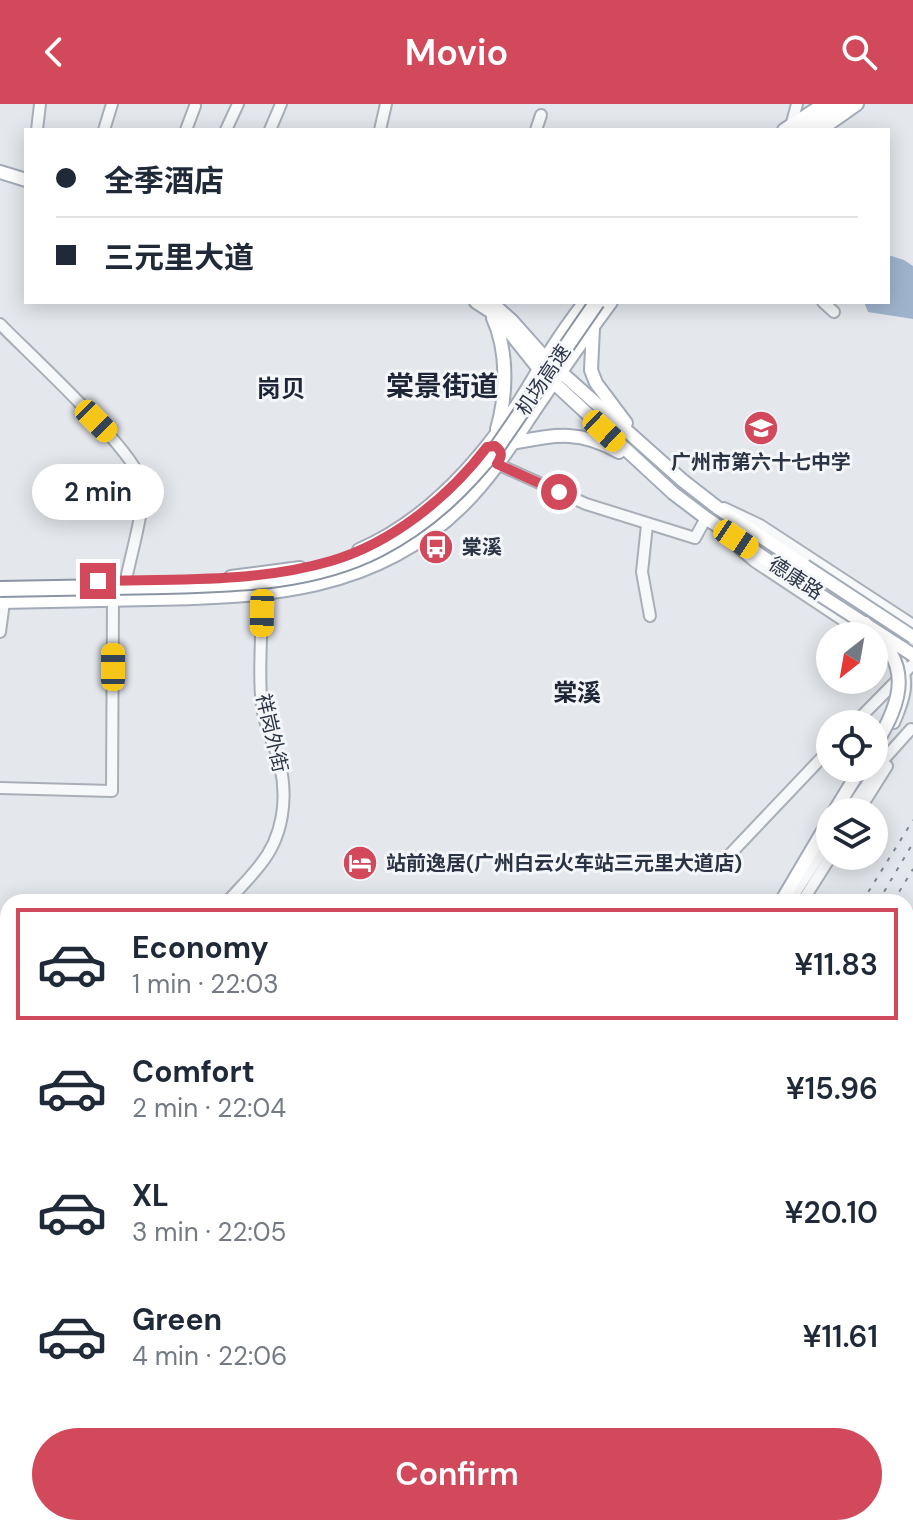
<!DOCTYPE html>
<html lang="en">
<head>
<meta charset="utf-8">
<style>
  :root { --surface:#fff; --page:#f2f2f3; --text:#1f2937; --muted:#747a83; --line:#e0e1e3; --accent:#d1495b }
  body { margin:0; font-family:"DM Sans","Noto Sans SC",sans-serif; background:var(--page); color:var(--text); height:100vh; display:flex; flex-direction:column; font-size:30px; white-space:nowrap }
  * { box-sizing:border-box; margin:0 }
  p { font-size:26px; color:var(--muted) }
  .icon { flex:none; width:44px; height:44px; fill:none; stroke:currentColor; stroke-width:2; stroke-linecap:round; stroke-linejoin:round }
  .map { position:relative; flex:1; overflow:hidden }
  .panel { position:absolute; left:0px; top:790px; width:914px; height:642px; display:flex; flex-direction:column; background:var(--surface); border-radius:24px 24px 0 0; box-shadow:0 4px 20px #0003 }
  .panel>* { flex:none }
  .guide { position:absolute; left:24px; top:24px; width:866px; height:176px; border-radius:0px; box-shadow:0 4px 20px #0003; display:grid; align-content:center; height:176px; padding:0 32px; background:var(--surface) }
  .needle { width:52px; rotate:211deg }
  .buttons { position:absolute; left:816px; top:518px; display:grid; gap:16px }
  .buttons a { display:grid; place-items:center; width:72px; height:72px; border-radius:50%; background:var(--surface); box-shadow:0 4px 20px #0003; font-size:40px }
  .end { position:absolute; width:36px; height:36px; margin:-18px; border:10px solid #d1495b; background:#fff; box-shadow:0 0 0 4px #fff }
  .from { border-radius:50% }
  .bubble { position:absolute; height:56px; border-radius:28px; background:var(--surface); box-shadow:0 4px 20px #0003; font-size:26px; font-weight:600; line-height:56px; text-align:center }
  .car { position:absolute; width:24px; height:48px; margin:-24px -12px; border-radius:10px; box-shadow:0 0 6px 2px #0007; background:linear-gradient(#f5c518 24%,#345 0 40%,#f5c518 0 76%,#345 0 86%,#f5c518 0) }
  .guide b { display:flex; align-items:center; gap:28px; height:76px; font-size:30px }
  .guide b+b { border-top:2px solid var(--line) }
  .guide i { width:20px; height:20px; background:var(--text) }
  ul { padding:14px 0 0; list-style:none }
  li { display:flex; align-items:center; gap:24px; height:112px; margin:0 16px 12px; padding:0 16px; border:4px solid transparent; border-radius:0px }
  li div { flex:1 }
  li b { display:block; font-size:30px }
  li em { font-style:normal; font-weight:600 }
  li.on { border-color:var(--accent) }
  li>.icon { width:72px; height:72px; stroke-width:1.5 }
  .cta { display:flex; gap:16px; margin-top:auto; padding:16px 32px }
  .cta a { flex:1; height:92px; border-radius:48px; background:var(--accent); color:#fff; font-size:32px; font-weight:600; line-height:92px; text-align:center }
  header { display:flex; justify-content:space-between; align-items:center; height:104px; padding:0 32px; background:var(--accent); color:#fff; font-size:36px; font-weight:600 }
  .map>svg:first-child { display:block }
  .water { fill:#9fb4cc }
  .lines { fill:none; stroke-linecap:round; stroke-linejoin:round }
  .canal { stroke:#9fb4cc; stroke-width:8 }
  .river { stroke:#9fb4cc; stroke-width:14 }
  .minor-casing { stroke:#a9aeb7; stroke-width:14 }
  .major-casing { stroke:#a3abb8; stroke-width:16 }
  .highway-casing { stroke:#8b94a3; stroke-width:18 }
  .minor { stroke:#f7f8fa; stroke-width:10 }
  .major { stroke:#fff; stroke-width:12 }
  .highway { stroke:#fff; stroke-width:14 }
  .rail { stroke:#7d8696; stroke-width:2; stroke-dasharray:4 8; stroke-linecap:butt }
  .major-bridge-casing { stroke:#a3abb8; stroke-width:16; stroke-linecap:butt }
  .highway-bridge-casing { stroke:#8b94a3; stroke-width:18; stroke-linecap:butt }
  .major-bridge { stroke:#fff; stroke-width:12 }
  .highway-bridge { stroke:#fff; stroke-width:14 }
  .route { stroke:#d1495b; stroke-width:10 }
  .labels { text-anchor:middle; stroke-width:6; stroke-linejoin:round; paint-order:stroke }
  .street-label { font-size:20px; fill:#2b3445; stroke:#f4f6f9 }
  .poi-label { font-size:20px; font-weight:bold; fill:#2b3445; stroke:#f4f6f9; text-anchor:start }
  .quarter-label { font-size:24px; font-weight:bold; fill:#1d2536; stroke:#f4f6f9 }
  .district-label { font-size:28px; font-weight:bold; fill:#1d2536; stroke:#f4f6f9 }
</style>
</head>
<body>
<header><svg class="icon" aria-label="back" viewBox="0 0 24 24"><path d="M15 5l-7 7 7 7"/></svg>Movio<svg class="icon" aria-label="search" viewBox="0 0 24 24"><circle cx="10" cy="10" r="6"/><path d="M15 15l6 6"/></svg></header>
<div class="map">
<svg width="913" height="1431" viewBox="0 0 913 1431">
  <rect width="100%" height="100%" fill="#e4e7ec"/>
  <!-- water -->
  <polygon class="water" points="888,151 904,156 913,162 913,215 868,208 864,198 888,198"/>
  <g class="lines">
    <!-- canal -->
    <polyline class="canal" points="906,1012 913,1014"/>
    <!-- river -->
    <g class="river">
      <polyline points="906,1103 913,1090"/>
      <polyline points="0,1263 8,1268"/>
      <polyline points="638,1427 646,1424"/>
    </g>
    <!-- minor casing -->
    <g class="minor-casing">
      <g id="minor">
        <polyline points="791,22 797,0"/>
        <polyline points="37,26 40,0"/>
        <polyline points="104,26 112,0"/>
        <polyline points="186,26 195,2"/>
        <polyline points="226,26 238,0"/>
        <polyline points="270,26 281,0"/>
        <polyline points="380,26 386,0"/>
        <polyline points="536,26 541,11"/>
        <polyline points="823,198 834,208"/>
        <path d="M0,220C27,248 138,349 142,380C145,406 131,449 126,476"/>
        <polyline points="497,360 586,400 695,434 706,414 711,419"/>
        <polyline points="724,404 760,421 913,521"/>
        <polyline points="647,421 642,468 650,512"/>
        <polyline points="722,430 754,457 867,532"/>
        <polyline points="0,528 4,498"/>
        <path d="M894,619C905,594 910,578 899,552"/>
        <polyline points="854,620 912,561"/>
        <polyline points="0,684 112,687 113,496"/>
        <polyline points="848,708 885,654 911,625"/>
        <polyline points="858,708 887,662"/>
        <polyline points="717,764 830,645"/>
        <path d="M227,798C238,786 250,774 260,761C283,733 288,695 280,661C275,641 264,622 262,602C257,565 264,527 260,490"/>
        <polyline points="789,798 830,736"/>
        <polyline points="802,798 831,752"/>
        <polyline points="906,1039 913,1047"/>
        <polyline points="0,1049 8,1041"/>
        <polyline points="906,1061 913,1079"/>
        <polyline points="906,1142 913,1124"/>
        <polyline points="906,1179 913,1166"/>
        <polyline points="0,1239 8,1244"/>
        <polyline points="0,1291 8,1295"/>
        <polyline points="0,1330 8,1332"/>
        <polyline points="0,1375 8,1380"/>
        <polyline points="72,1424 72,1431"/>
        <polyline points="161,1424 172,1431"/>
        <polyline points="793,1424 807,1431"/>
        <polyline points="114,1431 119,1424"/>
        <polyline points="346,1431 352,1424"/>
        <polyline points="376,1431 381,1424"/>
        <polyline points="756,1431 760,1424"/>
        <polyline points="769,1431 772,1424"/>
      </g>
    </g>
    <!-- major casing -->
    <g class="major-casing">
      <g id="major">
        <polyline points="784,26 824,0"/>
        <polyline points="820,26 857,0"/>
        <polyline points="0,68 26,76"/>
        <polyline points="476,198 490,207 507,225 539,265 673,389 706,414 797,476"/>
        <polyline points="493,200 512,217 545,254 682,376 718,404 805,462"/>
        <path d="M493,214C508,247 507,291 497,325"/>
        <polyline points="593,224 591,266 596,279 626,319"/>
        <path d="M512,339C555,331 579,325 619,348"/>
        <path d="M359,446C424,418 474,364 513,307C525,290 535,271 546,254C558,235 571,216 585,198"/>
        <polyline points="231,473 300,464"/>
        <path d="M0,498C50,497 101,496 151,495C265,493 375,488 461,403C490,375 512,340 534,307C559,270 585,233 611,198"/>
        <polyline points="834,708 861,664"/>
        <polyline points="781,798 830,715"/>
        <polyline points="0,1299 8,1304"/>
        <polyline points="0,1312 8,1317"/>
        <polyline points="144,1424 155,1431"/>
        <polyline points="174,1424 185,1431"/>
        <polyline points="202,1424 212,1431"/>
        <polyline points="233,1424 238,1431"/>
        <polyline points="334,1431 336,1424"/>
      </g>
    </g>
    <!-- highway casing -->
    <g class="highway-casing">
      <polyline id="highway" points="803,26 841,0"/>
    </g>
    <!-- minor -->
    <use href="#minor" class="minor"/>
    <!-- major -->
    <use href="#major" class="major"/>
    <!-- highway -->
    <use href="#highway" class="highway"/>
    <!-- rail -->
    <g class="rail">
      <polyline points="862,798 913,716"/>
      <polyline points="878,798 913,739"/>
      <polyline points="893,798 913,765"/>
      <polyline points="430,1431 435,1424"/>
      <polyline points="453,1431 457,1424"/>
      <polyline points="483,1431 488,1424"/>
      <polyline points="591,1431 593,1424"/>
      <polyline points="625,1431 627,1424"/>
    </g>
    <!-- major-bridge casing -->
    <g class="major-bridge-casing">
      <g id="major-bridge">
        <polyline points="805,462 913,533"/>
        <polyline points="797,476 913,551"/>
        <path d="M865,519C913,559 904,595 874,643"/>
      </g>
    </g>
    <!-- highway-bridge casing -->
    <g class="highway-bridge-casing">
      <path id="highway-bridge" d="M0,485C55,484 110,483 165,482C237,480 313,479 379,445C428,420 465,384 498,342L597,198"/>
    </g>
    <!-- major-bridge -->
    <use href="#major-bridge" class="major-bridge"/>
    <!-- highway-bridge -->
    <use href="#highway-bridge" class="highway-bridge"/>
  </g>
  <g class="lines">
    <!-- route -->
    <path class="route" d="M98,477C175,475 256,479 331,457C392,439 449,393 487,343L495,342C503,348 502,352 497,360L559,388"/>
  </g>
  <!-- icons -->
  <defs>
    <g id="school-disc" transform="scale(1.8)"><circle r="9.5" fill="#d1495b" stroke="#f4f6f9"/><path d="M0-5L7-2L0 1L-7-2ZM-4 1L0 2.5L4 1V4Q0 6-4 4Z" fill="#fff"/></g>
    <g id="bus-disc" transform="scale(1.8)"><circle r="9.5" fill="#d1495b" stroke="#f4f6f9"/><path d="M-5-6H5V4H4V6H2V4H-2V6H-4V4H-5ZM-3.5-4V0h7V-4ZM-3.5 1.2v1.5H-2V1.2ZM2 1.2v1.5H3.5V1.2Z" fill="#fff"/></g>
    <g id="hotel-disc" transform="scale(1.8)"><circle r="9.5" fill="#d1495b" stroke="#f4f6f9"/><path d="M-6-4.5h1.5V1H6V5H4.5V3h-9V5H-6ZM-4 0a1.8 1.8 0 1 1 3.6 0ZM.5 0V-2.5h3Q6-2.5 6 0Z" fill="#fff"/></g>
  </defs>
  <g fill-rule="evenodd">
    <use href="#school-disc" x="761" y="324"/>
    <use href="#bus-disc" x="436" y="443"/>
    <use href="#hotel-disc" x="360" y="759"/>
  </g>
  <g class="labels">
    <!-- street labels -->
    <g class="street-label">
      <text transform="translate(543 276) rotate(-56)" y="7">机场高速</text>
      <text transform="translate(796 474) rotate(33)" y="7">德康路</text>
      <text transform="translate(272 629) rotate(77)" y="7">祥岗外街</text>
    </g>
    <!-- poi labels -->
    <g class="poi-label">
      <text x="761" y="365" text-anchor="middle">广州市第六十七中学</text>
      <text x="462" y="450">棠溪</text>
      <text x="386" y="766">站前逸居(广州白云火车站三元里大道店)</text>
    </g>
    <!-- quarter labels -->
    <g class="quarter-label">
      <text x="281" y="293">岗贝</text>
      <text x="577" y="597">棠溪</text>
    </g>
    <!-- district labels -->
    <g class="district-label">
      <text x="442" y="292">棠景街道</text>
    </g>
  </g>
</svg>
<div class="buttons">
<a><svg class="needle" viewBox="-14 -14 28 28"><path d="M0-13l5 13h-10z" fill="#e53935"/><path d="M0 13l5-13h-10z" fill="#747a83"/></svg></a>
<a><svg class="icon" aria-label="locate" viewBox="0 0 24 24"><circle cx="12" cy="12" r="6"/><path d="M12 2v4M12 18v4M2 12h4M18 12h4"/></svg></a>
<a><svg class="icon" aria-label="layers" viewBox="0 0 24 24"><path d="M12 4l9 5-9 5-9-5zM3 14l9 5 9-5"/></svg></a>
</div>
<i class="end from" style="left:559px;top:388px"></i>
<i class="end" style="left:98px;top:477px"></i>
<div class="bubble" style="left:32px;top:360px;width:132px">2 min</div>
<i class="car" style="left:96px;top:317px;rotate:135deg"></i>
<i class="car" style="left:604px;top:327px;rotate:133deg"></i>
<i class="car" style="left:736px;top:435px;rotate:124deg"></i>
<i class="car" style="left:262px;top:509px;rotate:181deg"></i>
<i class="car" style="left:113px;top:563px;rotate:0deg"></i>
<div class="guide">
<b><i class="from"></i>全季酒店</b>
<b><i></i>三元里大道</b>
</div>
<section class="panel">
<ul>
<li class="on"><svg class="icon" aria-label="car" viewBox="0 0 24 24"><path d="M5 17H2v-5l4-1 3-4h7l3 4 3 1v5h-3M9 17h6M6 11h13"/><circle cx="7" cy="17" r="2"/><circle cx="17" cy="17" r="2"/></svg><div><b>Economy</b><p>1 min · 22:03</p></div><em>¥11.83</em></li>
<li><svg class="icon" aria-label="car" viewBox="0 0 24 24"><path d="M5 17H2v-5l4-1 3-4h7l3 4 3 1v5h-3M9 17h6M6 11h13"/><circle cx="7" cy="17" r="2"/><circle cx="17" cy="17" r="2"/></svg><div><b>Comfort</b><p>2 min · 22:04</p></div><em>¥15.96</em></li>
<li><svg class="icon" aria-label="car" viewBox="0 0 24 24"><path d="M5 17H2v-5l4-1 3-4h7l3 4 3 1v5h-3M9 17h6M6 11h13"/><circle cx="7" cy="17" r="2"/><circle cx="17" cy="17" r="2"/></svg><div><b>XL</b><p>3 min · 22:05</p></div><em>¥20.10</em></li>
<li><svg class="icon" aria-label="car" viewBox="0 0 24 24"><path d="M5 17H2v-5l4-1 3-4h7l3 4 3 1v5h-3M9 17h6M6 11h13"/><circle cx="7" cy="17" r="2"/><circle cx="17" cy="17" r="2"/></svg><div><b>Green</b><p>4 min · 22:06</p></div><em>¥11.61</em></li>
</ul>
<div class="cta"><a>Confirm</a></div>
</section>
</div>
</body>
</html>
